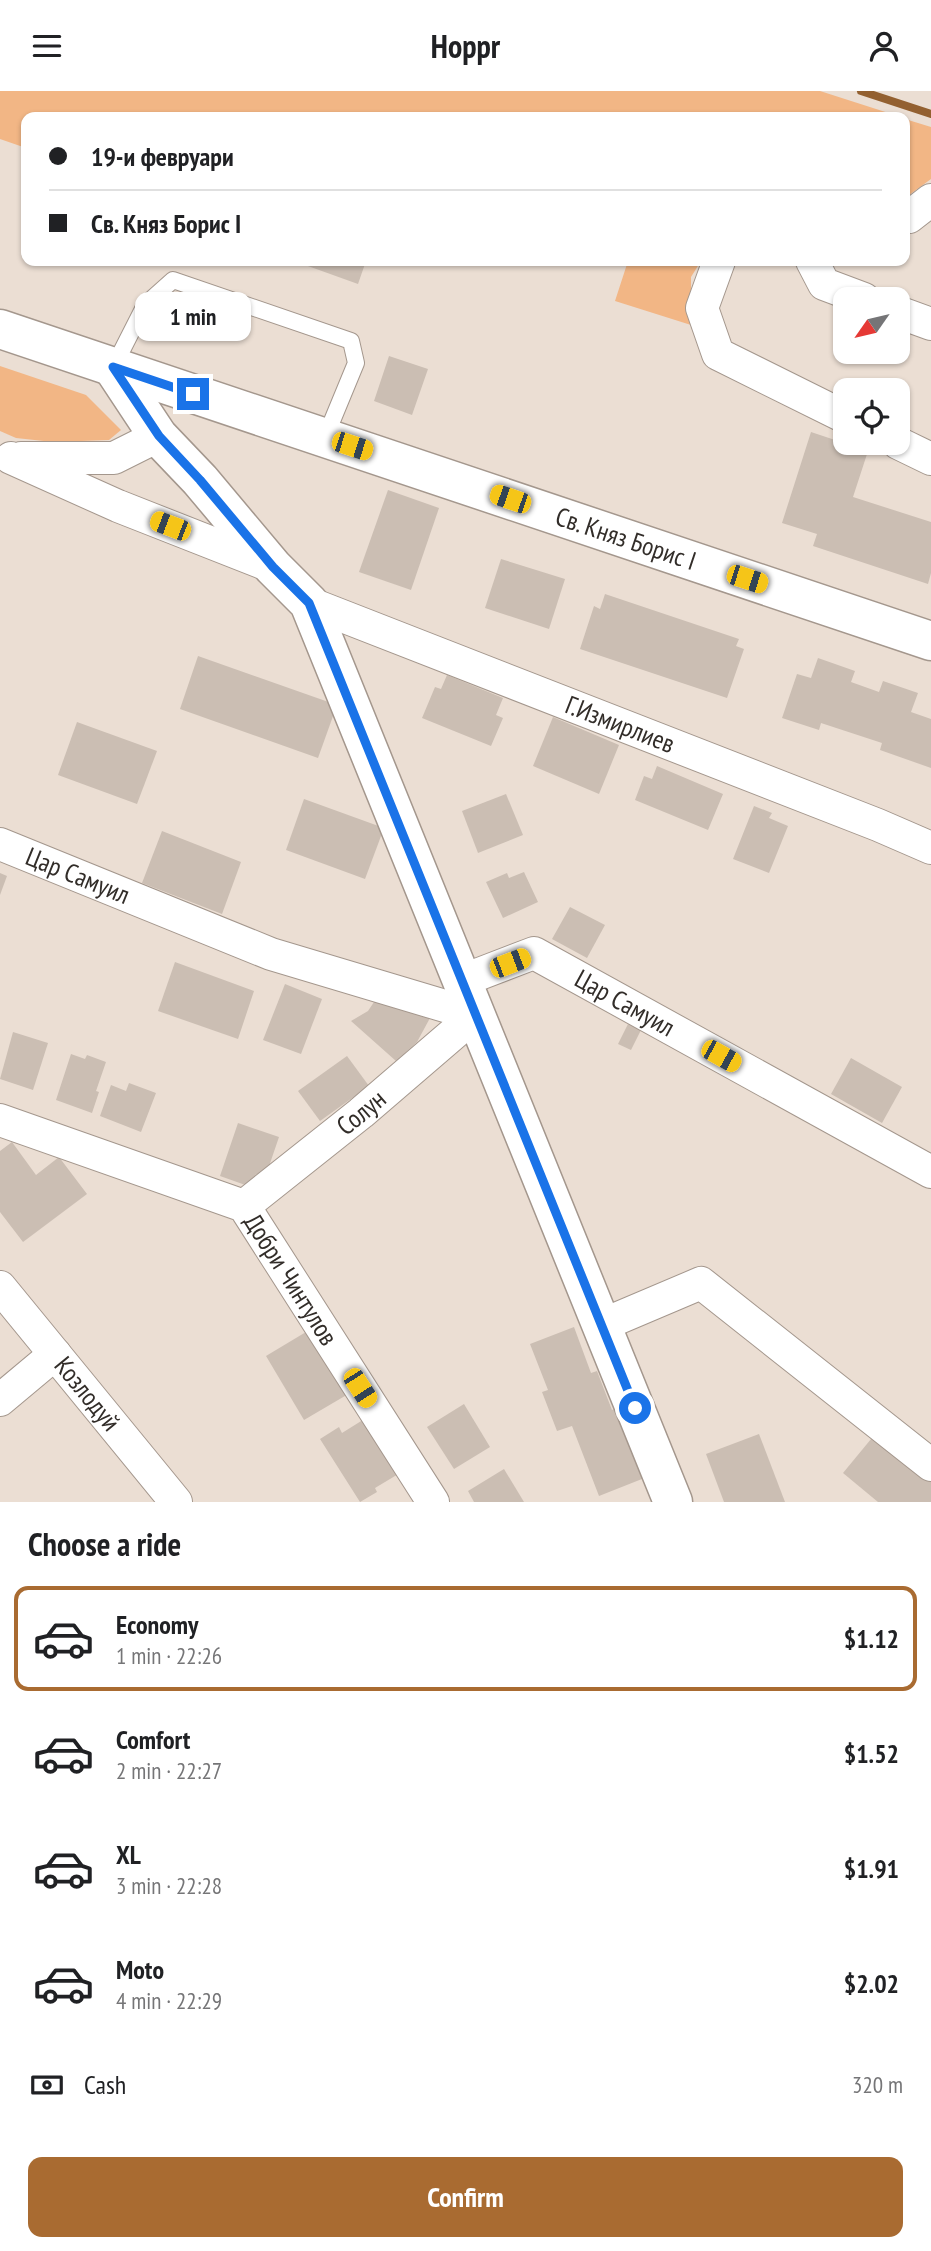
<!DOCTYPE html>
<html lang="en">
<head>
<meta charset="utf-8">
<style>
  :root { --surface:#fff; --page:#f6f6f6; --text:#202124; --muted:#757577; --line:#e0e0e0; --accent:#a96b31 }
  body { margin:0; font-family:"PT Sans Narrow",sans-serif; background:var(--page); color:var(--text); height:100vh; display:flex; flex-direction:column; font-size:26px; white-space:nowrap }
  * { box-sizing:border-box; margin:0 }
  p { font-size:23px; color:var(--muted) }
  .icon { flex:none; width:38px; height:38px; fill:none; stroke:currentColor; stroke-width:2; stroke-linecap:round; stroke-linejoin:round }
  .map { position:relative; height:1411px; overflow:hidden }
  .drawer { display:flex; flex-direction:column; background:var(--surface); flex:1 }
  .drawer>* { flex:none }
  .guide { position:absolute; left:21px; top:21px; width:889px; height:154px; border-radius:14px; box-shadow:0 2px 5px #0004; display:grid; align-content:center; height:154px; padding:0 28px; background:var(--surface) }
  .needle { width:46px; rotate:236deg }
  .tools { position:absolute; left:833px; top:196px; display:grid; gap:14px }
  .tools a { display:grid; place-items:center; width:77px; height:77px; border-radius:14px; background:var(--surface); box-shadow:0 2px 5px #0004; font-size:35px }
  .end { position:absolute; width:32px; height:32px; margin:-16px; border:9px solid #1a73e8; background:#fff; box-shadow:0 0 0 4px #fff }
  .from { border-radius:50% }
  .bubble { position:absolute; height:49px; border-radius:14px; background:var(--surface); box-shadow:0 2px 5px #0004; font-size:23px; font-weight:600; line-height:49px; text-align:center }
  .car { position:absolute; width:21px; height:42px; margin:-21px -10px; border-radius:9px; box-shadow:0 0 5px 2px #0007; background:linear-gradient(#f5c518 24%,#345 0 40%,#f5c518 0 76%,#345 0 86%,#f5c518 0) }
  .guide b { display:flex; align-items:center; gap:24px; height:66px; font-size:26px }
  .guide b+b { border-top:2px solid var(--line) }
  .guide i { width:18px; height:18px; background:var(--text) }
  ul { padding:0; list-style:none }
  li { display:flex; align-items:center; gap:21px; height:105px; margin:0 14px 10px; padding:0 14px; border:4px solid transparent; border-radius:14px }
  li div { flex:1 }
  li b { display:block; font-size:26px }
  li em { font-style:normal; font-weight:600 }
  li.selected { border-color:var(--accent) }
  li>.icon { width:63px; height:63px; stroke-width:1.5 }
  h2 { padding:0 28px; font-size:32px; line-height:84px }
  .pay { display:flex; align-items:center; gap:18px; height:77px; padding:0 28px; font-size:26px }
  .pay p { margin-inline-start:auto }
  .primary-button { display:flex; gap:14px; margin-top:auto; padding:14px 28px }
  .primary-button a { flex:1; height:80px; border-radius:14px; background:var(--accent); color:#fff; font-size:28px; font-weight:600; line-height:80px; text-align:center }
  header { display:flex; justify-content:space-between; align-items:center; height:91px; padding:0 28px; background:var(--surface); font-size:32px; font-weight:600 }
  .map>svg:first-child { display:block }
  .green { fill:#f2b685 }
  .lines { fill:none; stroke-linecap:round; stroke-linejoin:round }
  .stream { stroke:#936030; stroke-width:8 }
  .building { fill:#cbbeb3 }
  .service-casing { stroke:#a4978d; stroke-width:18 }
  .minor-casing { stroke:#a4978d; stroke-width:34 }
  .tertiary-casing { stroke:#a4978d; stroke-width:41 }
  .service { stroke:#fff; stroke-width:16 }
  .minor { stroke:#fff; stroke-width:32 }
  .tertiary { stroke:#fff; stroke-width:38 }
  .route { stroke:#1a73e8; stroke-width:9 }
  .labels { text-anchor:middle; stroke-width:6; stroke-linejoin:round; paint-order:stroke }
  .street-label { font-size:26px; fill:#322d29; stroke:#f9ebe0 }
</style>
</head>
<body>
<header><svg class="icon" aria-label="menu" viewBox="0 0 24 24"><path d="M4 6h16M4 12h16M4 18h16"/></svg>Hoppr<svg class="icon" aria-label="person" viewBox="0 0 24 24"><circle cx="12" cy="8" r="4"/><path d="M4 21q1-7 8-7t8 7"/></svg></header>
<div class="map">
<svg width="931" height="1411" viewBox="0 0 931 1411">
  <rect width="100%" height="100%" fill="#ebded3"/>
  <!-- green -->
  <g class="green">
    <polygon points="0,0 820,0 901,26 26,26 26,57 0,48"/>
    <polygon points="905,28 931,36 931,88 905,107"/>
    <polygon points="628,170 701,170 691,186 691,234 615,210"/>
    <polygon points="0,275 86,304 121,339 109,349 53,351 16,347 0,340"/>
  </g>
  <g class="lines">
    <!-- stream -->
    <polyline class="stream" points="861,0 931,23"/>
  </g>
  <!-- building -->
  <g class="building">
    <polygon points="294,170 366,170 358,193"/>
    <polygon points="389,265 428,278 412,324 374,310"/>
    <polygon points="811,341 868,360 853,406 931,431 931,482 928,493 813,455 817,443 782,432"/>
    <polygon points="388,399 439,417 411,499 359,481"/>
    <polygon points="501,468 565,488 549,538 485,517"/>
    <polygon points="605,503 739,548 736,555 744,558 727,607 580,558 594,515 600,518"/>
    <polygon points="198,565 337,614 318,667 180,618"/>
    <polygon points="818,567 855,580 851,591 879,601 883,590 918,602 911,621 931,628 931,677 880,659 882,652 821,632 819,639 782,627 797,583 811,587"/>
    <polygon points="447,584 503,607 496,624 503,627 491,655 422,627 435,596 441,598"/>
    <polygon points="553,626 619,654 599,703 533,675"/>
    <polygon points="77,631 157,660 137,713 58,684"/>
    <polygon points="657,675 723,703 708,739 635,709 644,685 652,688"/>
    <polygon points="506,703 523,744 478,762 462,720"/>
    <polygon points="304,708 384,737 365,788 286,759"/>
    <polygon points="754,715 772,722 769,727 788,735 769,782 733,768"/>
    <polygon points="162,740 241,771 222,823 142,792"/>
    <polygon points="524,781 538,811 503,827 486,791 507,782 509,787"/>
    <polygon points="0,782 7,785 0,804"/>
    <polygon points="570,816 605,834 587,867 552,848"/>
    <polygon points="175,871 254,900 238,948 158,920"/>
    <polygon points="285,893 322,908 301,963 263,949"/>
    <polygon points="376,908 430,927 417,951 396,970 351,930 368,920"/>
    <polygon points="628,933 641,939 631,959 618,953"/>
    <polygon points="13,941 48,952 33,999 0,988"/>
    <polygon points="71,963 85,968 87,964 106,971 96,1000 99,1001 92,1022 56,1009"/>
    <polygon points="347,965 369,995 320,1030 298,1000"/>
    <polygon points="851,967 902,996 882,1032 831,1003"/>
    <polygon points="129,992 156,1002 141,1041 100,1025 111,994 126,1000"/>
    <polygon points="238,1032 279,1046 265,1087 256,1083 251,1096 220,1085"/>
    <polygon points="12,1051 36,1084 59,1066 87,1103 23,1151 0,1121 0,1060"/>
    <polygon points="574,1236 591,1282 597,1280 612,1319 620,1316 647,1386 599,1405 572,1335 557,1340 542,1301 548,1299 530,1253"/>
    <polygon points="311,1238 350,1302 304,1329 266,1265"/>
    <polygon points="464,1313 490,1356 454,1378 427,1336"/>
    <polygon points="366,1327 400,1382 375,1397 377,1401 360,1411 320,1348 339,1336 342,1342"/>
    <polygon points="876,1342 931,1388 931,1411 878,1411 843,1382"/>
    <polygon points="759,1343 785,1411 724,1411 706,1363"/>
    <polygon points="504,1378 524,1411 474,1411 468,1400"/>
  </g>
  <g class="lines">
    <!-- service casing -->
    <g class="service-casing">
      <polyline id="service" points="113,277 145,214 173,189 351,250 356,272 325,347"/>
    </g>
    <!-- minor casing -->
    <g class="minor-casing">
      <g id="minor">
        <polyline points="905,126 909,126 931,109"/>
        <polyline points="719,170 702,217 718,263 845,326"/>
        <polyline points="812,170 824,193 864,208"/>
        <polyline points="898,221 931,233"/>
        <polyline points="898,352 931,368"/>
        <polyline points="11,367 118,415 273,476"/>
        <polyline points="21,367 114,367 158,345"/>
        <path id="s1" d="M309,512L878,734L931,757"/>
        <path id="s2" d="M0,753L271,863L475,924"/>
        <path id="s3" d="M461,890L534,862L931,1081"/>
        <path id="s4" d="M0,1029L244,1115L433,1411"/>
        <path id="s5" d="M244,1115L361,1022L475,924"/>
        <path id="s6" d="M0,1196L176,1411"/>
        <polyline points="602,1234 701,1192 931,1374"/>
        <polyline points="0,1309 55,1263"/>
      </g>
    </g>
    <!-- tertiary casing -->
    <g class="tertiary-casing">
      <g id="tertiary">
        <path id="s7" d="M0,238L931,550"/>
        <polyline points="113,277 158,345 200,389 273,476 309,512 673,1411"/>
      </g>
    </g>
    <!-- service -->
    <use href="#service" class="service"/>
    <!-- minor -->
    <use href="#minor" class="minor"/>
    <!-- tertiary -->
    <use href="#tertiary" class="tertiary"/>
  </g>
  <g class="lines">
    <!-- route -->
    <polyline class="route" points="193,303 113,276 159,345 200,389 273,476 309,512 635,1317"/>
  </g>
  <g class="labels">
    <!-- street labels -->
    <g class="street-label">
      <text dy="9" stroke="none"><textPath href="#s7" startOffset="660">Св. Княз Борис I</textPath></text>
      <text dy="9" stroke="none"><textPath href="#s1" startOffset="334">Г.Измирлиев</textPath></text>
      <text dy="9" stroke="none"><textPath href="#s2" startOffset="84">Цар Самуил</textPath></text>
      <text dy="9" stroke="none"><textPath href="#s3" startOffset="182">Цар Самуил</textPath></text>
      <text dy="9" stroke="none"><textPath href="#s5" startOffset="150">Солун</textPath></text>
      <text dy="9" stroke="none"><textPath href="#s4" startOffset="346">Добри Чинтулов</textPath></text>
      <text dy="9" stroke="none"><textPath href="#s6" startOffset="138">Козлодуй</textPath></text>
    </g>
  </g>
</svg>
<div class="tools">
<a><svg class="needle" viewBox="-14 -14 28 28"><path d="M0-13l5 13h-10z" fill="#e53935"/><path d="M0 13l5-13h-10z" fill="#757577"/></svg></a>
<a><svg class="icon" aria-label="locate" viewBox="0 0 24 24"><circle cx="12" cy="12" r="6"/><path d="M12 2v4M12 18v4M2 12h4M18 12h4"/></svg></a>
</div>
<i class="end from" style="left:635px;top:1317px"></i>
<i class="end" style="left:193px;top:303px"></i>
<div class="bubble" style="left:135px;top:201px;width:116px">1 min</div>
<i class="car" style="left:352px;top:355px;rotate:108deg"></i>
<i class="car" style="left:510px;top:408px;rotate:289deg"></i>
<i class="car" style="left:170px;top:435px;rotate:291deg"></i>
<i class="car" style="left:747px;top:488px;rotate:108deg"></i>
<i class="car" style="left:510px;top:872px;rotate:69deg"></i>
<i class="car" style="left:721px;top:965px;rotate:119deg"></i>
<i class="car" style="left:360px;top:1297px;rotate:147deg"></i>
<div class="guide">
<b><i class="from"></i>19-и февруари</b>
<b><i></i>Св. Княз Борис I</b>
</div>
</div>
<section class="drawer">
<h2>Choose a ride</h2>
<ul>
<li class="selected"><svg class="icon" aria-label="car" viewBox="0 0 24 24"><path d="M5 17H2v-5l4-1 3-4h7l3 4 3 1v5h-3M9 17h6M6 11h13"/><circle cx="7" cy="17" r="2"/><circle cx="17" cy="17" r="2"/></svg><div><b>Economy</b><p>1 min · 22:26</p></div><em>$1.12</em></li>
<li><svg class="icon" aria-label="car" viewBox="0 0 24 24"><path d="M5 17H2v-5l4-1 3-4h7l3 4 3 1v5h-3M9 17h6M6 11h13"/><circle cx="7" cy="17" r="2"/><circle cx="17" cy="17" r="2"/></svg><div><b>Comfort</b><p>2 min · 22:27</p></div><em>$1.52</em></li>
<li><svg class="icon" aria-label="car" viewBox="0 0 24 24"><path d="M5 17H2v-5l4-1 3-4h7l3 4 3 1v5h-3M9 17h6M6 11h13"/><circle cx="7" cy="17" r="2"/><circle cx="17" cy="17" r="2"/></svg><div><b>XL</b><p>3 min · 22:28</p></div><em>$1.91</em></li>
<li><svg class="icon" aria-label="car" viewBox="0 0 24 24"><path d="M5 17H2v-5l4-1 3-4h7l3 4 3 1v5h-3M9 17h6M6 11h13"/><circle cx="7" cy="17" r="2"/><circle cx="17" cy="17" r="2"/></svg><div><b>Moto</b><p>4 min · 22:29</p></div><em>$2.02</em></li>
</ul>
<div class="pay"><svg class="icon" aria-label="cash" viewBox="0 0 24 24"><path d="M3 7h18v10H3z"/><circle cx="12" cy="12" r="2"/></svg>Cash<p>320 m</p></div>
<div class="primary-button"><a>Confirm</a></div>
</section>
</body>
</html>
